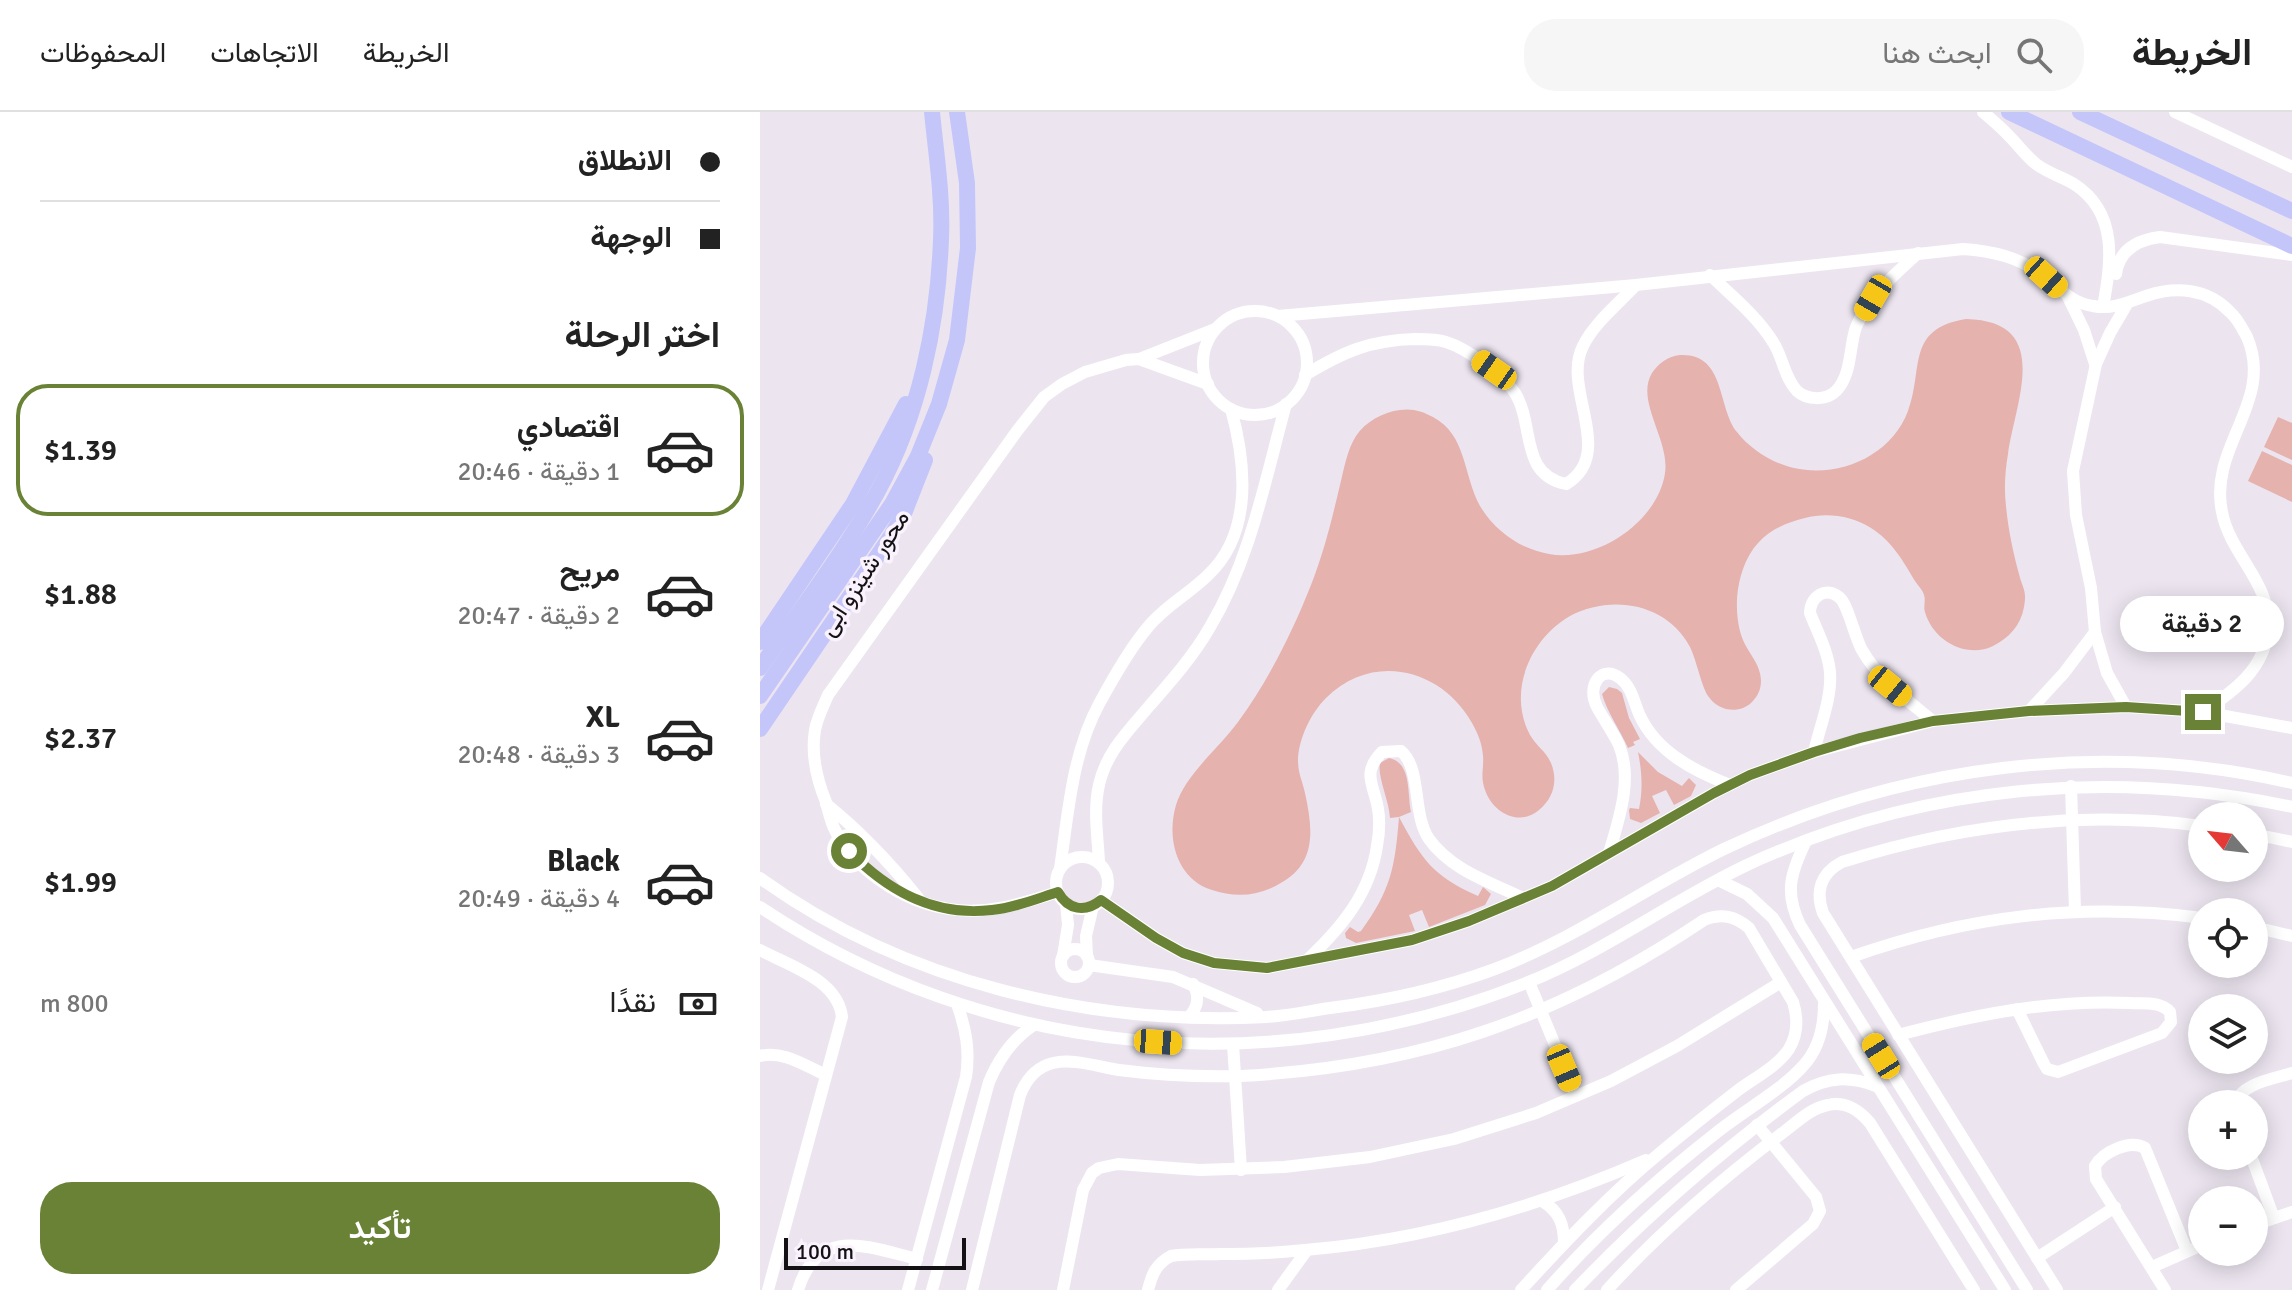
<!DOCTYPE html>
<html lang="ar">
<head>
<meta charset="utf-8">
<style>
  :root { --surface:#fff; --page:#f6f6f6; --text:#222; --muted:#767676; --line:#e0e0e0; --accent:#698235 }
  body { margin:0; font-family:Signika,Vazirmatn,sans-serif; background:var(--page); color:var(--text); direction:rtl; height:100vh; display:flex; flex-direction:column; font-size:30px; white-space:nowrap }
  * { box-sizing:border-box; margin:0 }
  p { font-size:26px; color:var(--muted) }
  .icon { flex:none; width:44px; height:44px; fill:none; stroke:currentColor; stroke-width:2; stroke-linecap:round; stroke-linejoin:round }
  .map { position:relative; flex:1; overflow:hidden; direction:ltr }
  .drawer { display:flex; flex-direction:column; background:var(--surface); width:760px }
  .drawer>* { flex:none }
  .guide { display:grid; align-content:center; height:176px; padding:0 40px; background:var(--surface) }
  .needle { width:52px; rotate:298deg }
  .tools { position:absolute; left:1428px; top:690px; display:grid; gap:16px }
  .tools a { display:grid; place-items:center; width:80px; height:80px; border-radius:50%; background:var(--surface); box-shadow:0 4px 20px #0003; font-size:40px }
  .scale { position:absolute; left:24px; bottom:20px; width:182px; box-sizing:border-box; padding-left:8px; border:4px solid #141115; border-top:0; font-size:22px; line-height:28px; white-space:nowrap; color:#141115; -webkit-text-stroke:6px #faf2fd; paint-order:stroke }
  .end { position:absolute; width:36px; height:36px; margin:-18px; border:10px solid #698235; background:#fff; box-shadow:0 0 0 4px #fff }
  .from { border-radius:50% }
  .bubble { position:absolute; height:56px; border-radius:28px; background:var(--surface); box-shadow:0 4px 20px #0003; font-size:26px; font-weight:600; line-height:56px; text-align:center; direction:rtl }
  .car { position:absolute; width:24px; height:48px; margin:-24px -12px; border-radius:10px; box-shadow:0 0 6px 2px #0007; background:linear-gradient(#f5c518 24%,#345 0 40%,#f5c518 0 76%,#345 0 86%,#f5c518 0) }
  .guide b { display:flex; align-items:center; gap:28px; height:76px; font-size:30px }
  .guide b+b { border-top:2px solid var(--line) }
  .guide i { width:20px; height:20px; background:var(--text) }
  ul { padding:0; list-style:none }
  li { display:flex; align-items:center; gap:24px; height:132px; margin:0 16px 12px; padding:0 24px; border:4px solid transparent; border-radius:32px }
  li div { flex:1 }
  li b { display:block; font-size:30px }
  li em { font-style:normal; font-weight:600 }
  li.selected { border-color:var(--accent) }
  li>.icon { width:72px; height:72px; stroke-width:1.5 }
  h2 { padding:0 40px; font-size:36px; line-height:96px }
  .pay { display:flex; align-items:center; gap:20px; height:88px; padding:0 40px; font-size:30px }
  .pay p { margin-inline-start:auto }
  .action { display:flex; gap:16px; margin-top:auto; padding:16px 40px }
  .action a { flex:1; height:92px; border-radius:32px; background:var(--accent); color:#fff; font-size:32px; font-weight:600; line-height:92px; text-align:center }
  header { display:flex; align-items:center; gap:48px; box-sizing:border-box; height:112px; padding:0 40px; background:var(--surface); border-bottom:2px solid var(--line) }
  header strong { font-size:38px }
  nav { display:flex; gap:44px; margin-inline-start:auto; font-size:28px }
  .search { width:560px; height:72px; background:var(--page); display:flex; align-items:center; gap:20px; box-sizing:border-box; padding:0 28px; border-radius:32px; color:var(--muted); font-size:30px }
  main { display:flex; flex:1; min-height:0 }
  .map>svg:first-child { display:block }
  .green { fill:#e6b2ae }
  .lines { fill:none; stroke-linecap:round; stroke-linejoin:round }
  .minor { stroke:#fff; stroke-width:12 }
  .major { stroke:#c4c6fa; stroke-width:16 }
  .route { stroke:#698235; stroke-width:10 }
  .labels { text-anchor:middle; stroke-width:7; stroke-linejoin:round; paint-order:stroke }
  .street-label { font-size:24px; fill:#141115; stroke:#faf2fd }
</style>
</head>
<body>
<header>
<strong>الخريطة</strong>
<div class="search"><svg class="icon" aria-label="search" viewBox="0 0 24 24"><circle cx="10" cy="10" r="6"/><path d="M15 15l6 6"/></svg>ابحث هنا</div>
<nav><a>الخريطة</a><a>الاتجاهات</a><a>المحفوظات</a></nav>
</header>
<main>
<div class="map">
<svg width="1532" height="1178" viewBox="0 0 1532 1178">
  <rect width="100%" height="100%" fill="#ece5f0"/>
  <!-- green -->
  <g class="green">
    <path d="M1206,207C1294,209 1255,290 1248,342C1245,359 1244,377 1246,394C1248,416 1253,440 1259,462C1263,478 1267,478 1264,495C1261,513 1249,526 1233,534C1207,547 1173,529 1165,500C1163,495 1166,489 1164,483C1163,478 1158,474 1155,469C1143,449 1132,429 1111,416C1092,404 1067,400 1045,406C1029,410 1010,417 999,430C977,453 971,498 983,528C986,536 997,550 999,558C1003,570 1001,581 992,590C979,603 958,599 948,584C942,576 936,547 930,535C907,491 851,482 810,504C770,527 747,580 770,623C777,635 785,638 791,651C798,668 794,686 779,698C759,715 733,701 725,678C720,664 724,657 723,644C722,631 718,622 712,611C682,557 613,539 566,586C551,601 539,626 538,647C538,662 542,667 545,681C553,718 557,752 519,772C499,784 475,786 452,778C417,767 406,727 416,693C425,663 459,636 478,610C508,569 532,521 551,473C564,440 572,407 580,373C584,357 587,338 596,324C605,310 623,300 640,298C652,296 662,299 673,305C707,323 703,363 720,394C735,419 760,437 789,442C836,451 898,410 905,361C910,328 875,289 892,261C898,252 908,244 920,243C966,241 957,295 977,320C990,337 1012,351 1034,356C1080,366 1131,344 1148,299C1164,257 1145,217 1206,207Z"/>
    <polygon points="1518,305 1532,311 1532,348 1504,335"/>
    <polygon points="1502,339 1532,353 1532,390 1488,369"/>
    <path d="M849,575L857,577L862,581L869,606L880,627L873,630L875,633L868,636C860,618 847,600 842,582Z"/>
    <path d="M878,640L898,660L922,674L929,666L936,673L931,684L914,693L906,678L892,684L900,701L881,711L870,707L869,698L870,696L879,697C883,677 882,660 878,640Z"/>
    <path d="M629,646C652,651 647,681 651,700L639,705C662,748 673,764 718,784L723,775L731,782L725,793L669,815L662,798L649,803L655,819L596,831L586,826L585,821L590,815L598,820L601,819C631,778 635,755 639,705L630,706C629,688 617,664 620,651Z"/>
  </g>
  <g class="lines">
    <!-- minor -->
    <g class="minor">
      <path d="M1223,0C1232,8 1242,16 1250,25C1259,34 1266,44 1276,52C1288,61 1302,65 1314,72C1359,101 1351,151 1343,195"/>
      <polyline points="1415,0 1532,55"/>
      <path d="M1356,162C1359,138 1377,128 1400,125L1532,143"/>
      <path d="M950,163C972,184 997,204 1013,230C1023,245 1024,265 1037,279C1047,288 1066,289 1076,279C1092,263 1089,235 1096,215C1109,184 1134,163 1158,141"/>
      <polyline points="1308,185 1324,218 1335,252"/>
      <circle cx="495" cy="251" r="52"/>
      <path d="M518,204L876,173L1203,137C1233,139 1258,145 1283,163C1300,176 1311,191 1333,194C1353,198 1368,190 1386,184C1416,174 1447,176 1470,200C1478,207 1482,216 1487,225C1515,290 1448,334 1462,400C1470,443 1512,471 1508,517C1505,557 1474,579 1443,600"/>
      <polyline points="379,247 455,217"/>
      <path d="M545,263C583,240 610,228 655,227C665,227 677,227 686,230C699,234 713,243 724,251C735,259 748,270 755,281C775,313 759,362 806,372C857,341 801,277 823,234C834,211 859,191 876,173"/>
      <polyline points="1366,595 1347,561 1335,520 1331,476 1316,403 1313,359 1336,252 1350,221 1367,192"/>
      <polyline points="1269,599 1304,561 1335,520"/>
      <path d="M1054,640C1060,614 1072,586 1070,560C1068,539 1057,519 1050,501C1050,485 1066,473 1080,486C1088,493 1095,526 1102,538C1119,568 1147,588 1173,609"/>
      <polyline points="1311,674 1315,799"/>
      <path d="M66,692C101,720 131,752 159,787"/>
      <polyline points="1494,722 1532,730"/>
      <path d="M1046,729C1031,760 1024,780 1040,813L1267,1178"/>
      <path d="M849,741C859,707 873,667 859,633C853,620 844,608 837,595C826,574 841,552 860,566C872,575 874,591 880,604C897,640 934,659 970,673"/>
      <circle cx="322" cy="771" r="26"/>
      <path d="M339,751C338,725 333,699 339,673C346,640 370,617 391,592C412,568 434,543 450,515C491,446 505,368 526,292"/>
      <path d="M300,757C308,702 312,642 339,592C352,568 370,536 388,515C405,494 429,482 448,463C493,421 486,351 471,297"/>
      <path d="M0,766C144,870 329,914 506,905C527,904 549,899 570,896C626,889 681,877 735,857C817,826 886,775 964,737C1141,653 1341,627 1532,671"/>
      <polyline points="958,768 987,782 1013,806 1245,1178"/>
      <path d="M298,780C261,792 228,803 189,797C143,790 92,757 73,714C70,706 68,698 66,690C57,668 51,642 55,618C57,606 63,595 68,583L257,319L284,285L302,272L325,260L366,248L379,247L448,272"/>
      <polyline points="341,788 396,826 423,841 454,851 507,856 652,828 709,809 792,774 954,681 990,663 1054,640 1173,609 1269,599 1366,595 1443,600 1532,616"/>
      <path d="M0,795C228,947 511,972 766,871C844,840 911,789 987,753C1158,674 1348,656 1532,695"/>
      <polyline points="1494,815 1532,824"/>
      <circle cx="315" cy="851" r="14"/>
      <path d="M0,838C30,854 78,868 82,905L8,1178"/>
      <polyline points="303,844 308,813 306,792"/>
      <polyline points="327,844 326,824 333,794"/>
      <path d="M1091,845C1207,804 1319,790 1442,806"/>
      <path d="M547,848C581,816 610,782 617,734C619,723 620,708 618,697C614,672 601,662 622,640L641,639C662,657 652,703 669,727C691,758 730,770 763,786"/>
      <polyline points="329,853 413,865 497,901"/>
      <polyline points="769,870 816,984"/>
      <path d="M429,905C438,895 440,885 433,872"/>
      <path d="M1138,923C1214,903 1291,887 1370,891C1384,892 1400,889 1410,900L1411,910L1402,921L1298,960L1287,957L1284,952L1257,897"/>
      <polyline points="473,932 481,1058"/>
      <path d="M0,944C23,938 45,954 66,963"/>
      <path d="M1475,992C1481,971 1513,967 1532,961"/>
      <polyline points="1491,1044 1514,1106"/>
      <path d="M782,1089C799,1099 804,1112 804,1131"/>
      <polyline points="1494,1113 1532,1100"/>
      <polyline points="1277,1146 1355,1095"/>
      <polyline points="1392,1155 1442,1133"/>
      <path d="M38,1178C58,1113 108,1135 157,1147"/>
      <path d="M148,1178L206,965C210,939 206,917 197,892"/>
      <path d="M172,1178L229,970C239,946 252,927 274,913"/>
      <path d="M212,1178L260,983C266,968 276,955 293,951C313,946 339,955 359,958C398,963 440,965 480,964C657,955 797,907 944,808C962,801 975,804 989,816L1033,890C1038,906 1038,922 1029,937C1017,955 994,966 977,979C951,999 926,1019 901,1040C850,1082 805,1130 761,1178"/>
      <polyline points="303,1178 323,1078 332,1061 339,1056 358,1052 440,1058 524,1055 610,1045 694,1027 776,1001 851,969 917,934 1021,870"/>
      <path d="M388,1178C392,1162 396,1152 411,1144C427,1141 444,1143 460,1142C488,1142 517,1141 545,1138C664,1128 778,1095 886,1048"/>
      <polyline points="518,1178 547,1138"/>
      <path d="M787,1178C838,1120 896,1068 956,1021C982,1000 1023,977 1043,954C1059,937 1064,915 1064,892"/>
      <path d="M815,1178C885,1105 961,1039 1043,979C1068,965 1089,964 1116,974"/>
      <path d="M847,1178C899,1121 959,1069 1021,1022C1035,1012 1050,996 1068,993C1086,989 1099,998 1110,1011L1214,1178"/>
      <polyline points="976,1178 1053,1112 1060,1099 1056,1085 997,1013"/>
      <path d="M1297,1178L1063,801C1055,779 1061,761 1082,750C1199,713 1320,698 1442,714"/>
      <path d="M1405,1178L1336,1067L1335,1054C1343,1040 1370,1027 1385,1036L1427,1139"/>
    </g>
    <!-- major -->
    <g class="major">
      <polyline points="1249,0 1532,134"/>
      <polyline points="1320,0 1532,99"/>
      <polyline points="0,530 93,392 146,292"/>
      <path d="M0,556C40,498 84,441 118,379C159,303 178,213 181,127C183,84 176,42 172,0"/>
      <polyline points="0,584 132,392 158,344 179,292 197,228 208,136 207,71 197,0"/>
      <polyline points="0,617 131,424 145,399 165,348"/>
    </g>
  </g>
  <g class="lines">
    <!-- route -->
    <path class="route" d="M89,739C128,779 174,805 232,798C254,796 276,787 298,780C308,798 325,801 341,788L396,826L423,841L454,851L507,856L652,828L709,809L792,774L954,681L990,663L1054,640L1100,626L1173,609L1269,599L1366,595L1443,600"/>
  </g>
  <g class="labels">
    <!-- street labels -->
    <g class="street-label">
      <text transform="translate(104 461) rotate(-57)" y="8">محور شينزو ابى</text>
    </g>
  </g>
</svg>
<div class="tools">
<a><svg class="needle" viewBox="-14 -14 28 28"><path d="M0-13l5 13h-10z" fill="#e53935"/><path d="M0 13l5-13h-10z" fill="#767676"/></svg></a>
<a><svg class="icon" aria-label="locate" viewBox="0 0 24 24"><circle cx="12" cy="12" r="6"/><path d="M12 2v4M12 18v4M2 12h4M18 12h4"/></svg></a>
<a><svg class="icon" aria-label="layers" viewBox="0 0 24 24"><path d="M12 4l9 5-9 5-9-5zM3 14l9 5 9-5"/></svg></a>
<a>+</a>
<a>−</a>
</div>
<div class="scale">100 m</div>
<i class="end from" style="left:89px;top:739px"></i>
<i class="end" style="left:1443px;top:600px"></i>
<div class="bubble" style="left:1360px;top:484px;width:164px">2 دقيقة</div>
<i class="car" style="left:1286px;top:165px;rotate:132deg"></i>
<i class="car" style="left:1113px;top:186px;rotate:210deg"></i>
<i class="car" style="left:734px;top:258px;rotate:305deg"></i>
<i class="car" style="left:1130px;top:574px;rotate:129deg"></i>
<i class="car" style="left:398px;top:930px;rotate:94deg"></i>
<i class="car" style="left:1121px;top:944px;rotate:328deg"></i>
<i class="car" style="left:804px;top:956px;rotate:157deg"></i>
</div>
<section class="drawer">
<div class="guide">
<b><i class="from"></i>الانطلاق</b>
<b><i></i>الوجهة</b>
</div>
<h2>اختر الرحلة</h2>
<ul>
<li class="selected"><svg class="icon" aria-label="car" viewBox="0 0 24 24"><path d="M5 17H2v-5l4-1 3-4h7l3 4 3 1v5h-3M9 17h6M6 11h13"/><circle cx="7" cy="17" r="2"/><circle cx="17" cy="17" r="2"/></svg><div><b>اقتصادي</b><p>1 دقيقة · 20:46</p></div><em>$1.39</em></li>
<li><svg class="icon" aria-label="car" viewBox="0 0 24 24"><path d="M5 17H2v-5l4-1 3-4h7l3 4 3 1v5h-3M9 17h6M6 11h13"/><circle cx="7" cy="17" r="2"/><circle cx="17" cy="17" r="2"/></svg><div><b>مريح</b><p>2 دقيقة · 20:47</p></div><em>$1.88</em></li>
<li><svg class="icon" aria-label="car" viewBox="0 0 24 24"><path d="M5 17H2v-5l4-1 3-4h7l3 4 3 1v5h-3M9 17h6M6 11h13"/><circle cx="7" cy="17" r="2"/><circle cx="17" cy="17" r="2"/></svg><div><b>XL</b><p>3 دقيقة · 20:48</p></div><em>$2.37</em></li>
<li><svg class="icon" aria-label="car" viewBox="0 0 24 24"><path d="M5 17H2v-5l4-1 3-4h7l3 4 3 1v5h-3M9 17h6M6 11h13"/><circle cx="7" cy="17" r="2"/><circle cx="17" cy="17" r="2"/></svg><div><b>Black</b><p>4 دقيقة · 20:49</p></div><em>$1.99</em></li>
</ul>
<div class="pay"><svg class="icon" aria-label="cash" viewBox="0 0 24 24"><path d="M3 7h18v10H3z"/><circle cx="12" cy="12" r="2"/></svg>نقدًا<p>800 m</p></div>
<div class="action"><a>تأكيد</a></div>
</section>
</main>
</body>
</html>
